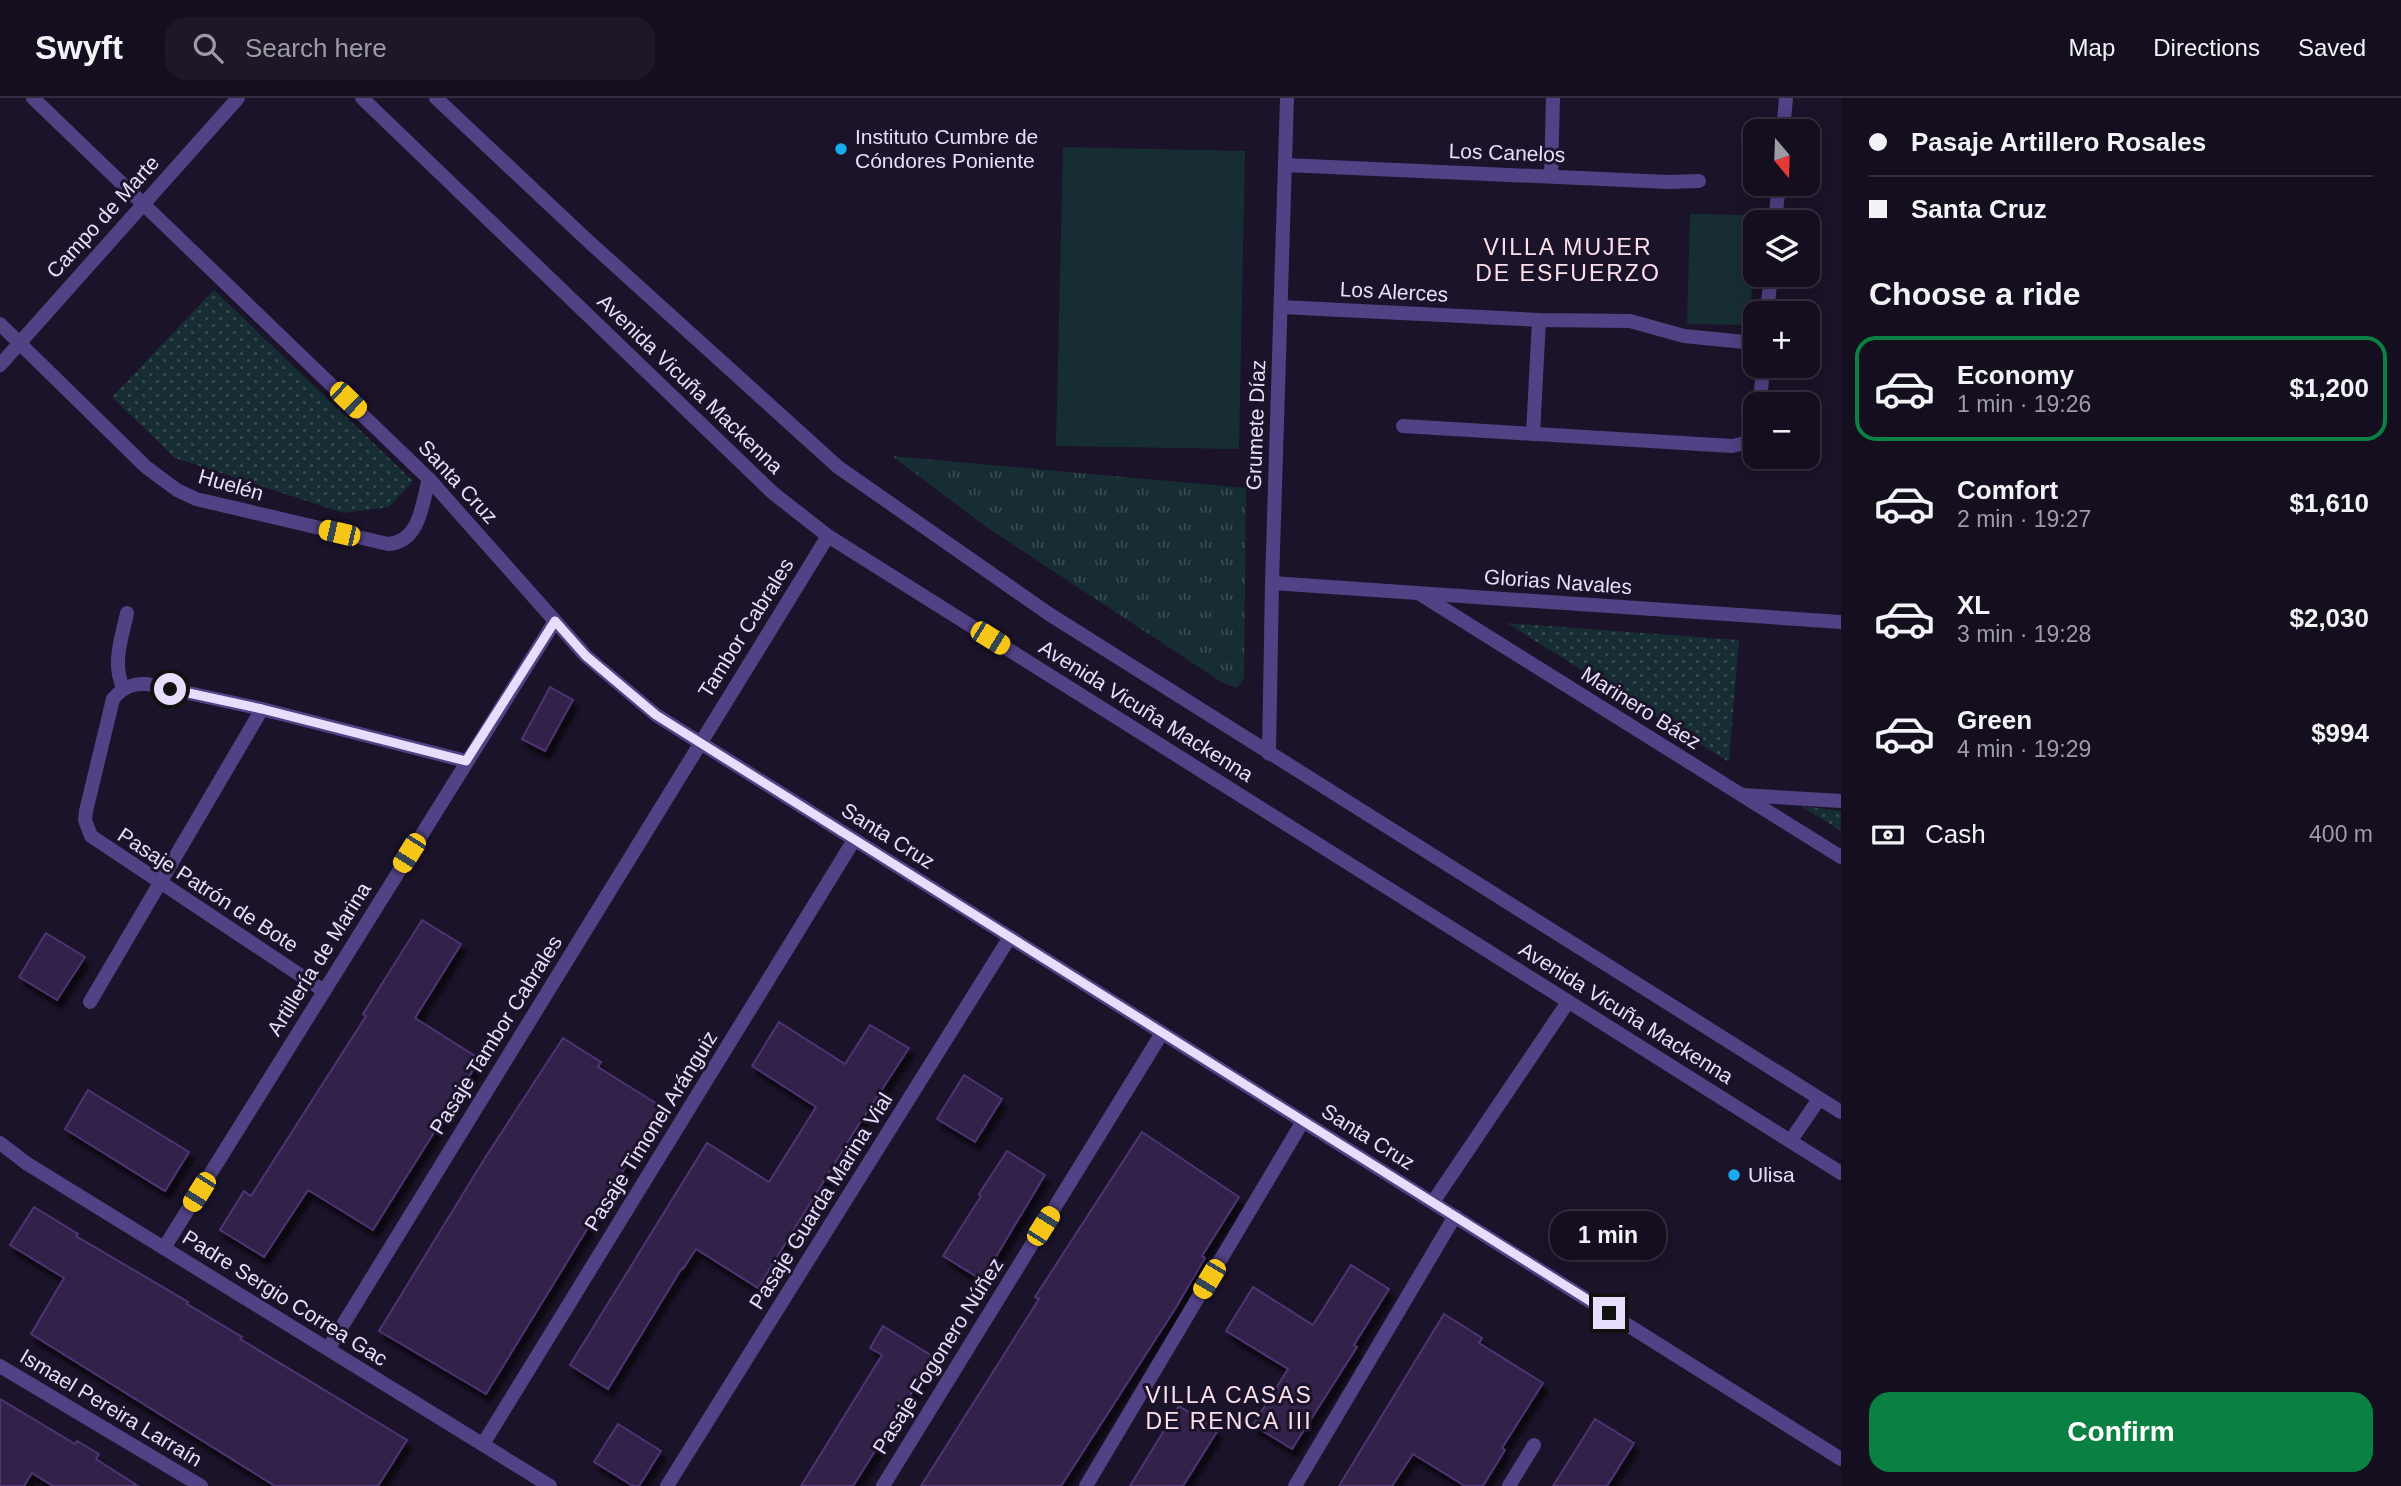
<!DOCTYPE html>
<html lang="en">
<head>
<meta charset="utf-8">
<style>
  :root { --surface:#140e1f; --page:#1d1728; --text:#f1f3f6; --muted:#9d9ca4; --line:#332e3d; --accent:#0b8043 }
  body { margin:0; font-family:Arial,sans-serif; background:var(--page); color:var(--text); height:100vh; display:flex; flex-direction:column; font-size:26px; white-space:nowrap }
  * { box-sizing:border-box; margin:0 }
  p { font-size:23px; color:var(--muted) }
  .icon { flex:none; width:38px; height:38px; fill:none; stroke:currentColor; stroke-width:2; stroke-linecap:round; stroke-linejoin:round }
  .map { position:relative; flex:1; overflow:hidden }
  .sheet { display:flex; flex-direction:column; background:var(--surface); width:560px }
  .sheet>* { flex:none }
  .guide { display:grid; align-content:center; height:154px; padding:0 28px; background:var(--surface) }
  .needle { width:46px; rotate:161deg }
  .tools { position:absolute; left:1743px; top:21px; display:grid; gap:14px }
  .tools a { display:grid; place-items:center; width:77px; height:77px; border-radius:14px; background:var(--surface); box-shadow:0 4px 18px #0003,0 0 0 2px var(--line); font-size:35px }
  .end { position:absolute; width:32px; height:32px; margin:-16px; border:9px solid #e8ddfd; background:#111; box-shadow:0 0 0 4px #111 }
  .from { border-radius:50% }
  .bubble { position:absolute; height:49px; border-radius:21px; background:var(--surface); box-shadow:0 4px 18px #0003,0 0 0 2px var(--line); font-size:23px; font-weight:600; line-height:49px; text-align:center }
  .car { position:absolute; width:21px; height:42px; margin:-21px -10px; border-radius:9px; box-shadow:0 0 5px 2px #0007; background:linear-gradient(#f5c518 24%,#345 0 40%,#f5c518 0 76%,#345 0 86%,#f5c518 0) }
  .guide b { display:flex; align-items:center; gap:24px; height:66px; font-size:26px }
  .guide b+b { border-top:2px solid var(--line) }
  .guide i { width:18px; height:18px; background:var(--text) }
  ul { padding:0; list-style:none }
  li { display:flex; align-items:center; gap:21px; height:105px; margin:0 14px 10px; padding:0 14px; border:4px solid transparent; border-radius:21px }
  li div { flex:1 }
  li b { display:block; font-size:26px }
  li em { font-style:normal; font-weight:600 }
  li.selected { border-color:var(--accent) }
  li>.icon { width:63px; height:63px; stroke-width:1.5 }
  h2 { padding:0 28px; font-size:32px; line-height:84px }
  .pay { display:flex; align-items:center; gap:18px; height:77px; padding:0 28px; font-size:26px }
  .pay p { margin-inline-start:auto }
  .action { display:flex; gap:14px; margin-top:auto; padding:14px 28px }
  .action a { flex:1; height:80px; border-radius:21px; background:var(--accent); color:#fff; font-size:28px; font-weight:600; line-height:80px; text-align:center }
  header { display:flex; align-items:center; gap:42px; box-sizing:border-box; height:98px; padding:0 35px; background:var(--surface); border-bottom:2px solid var(--line) }
  header strong { font-size:33px }
  nav { display:flex; gap:38px; margin-inline-start:auto; font-size:24px }
  .search { width:490px; height:63px; background:var(--page); display:flex; align-items:center; gap:18px; box-sizing:border-box; padding:0 24px; border-radius:21px; color:var(--muted); font-size:26px }
  main { display:flex; flex:1; min-height:0 }
  .map>svg:first-child { display:block }
  .grass { fill:url(#grass-dots) }
  .park { fill:url(#park-tufts) }
  .pitch { fill:#162e33 }
  .building { fill:#312049; stroke:#4e3473; stroke-width:2; filter:url(#shadow) }
  .lines { fill:none; stroke-linecap:round; stroke-linejoin:round }
  .minor { stroke:#524185; stroke-width:14 }
  .tertiary { stroke:#524185; stroke-width:14 }
  .route { stroke:#e8ddfd; stroke-width:9 }
  .poi-dot { fill:#18abee; stroke:#1b1329; stroke-width:2.5 }
  .labels { text-anchor:middle; stroke-width:6; stroke-linejoin:round; paint-order:stroke }
  .poi-label { font-size:21px; fill:#e8ddfd; stroke:#1b1329; text-anchor:start }
  .street-label { font-size:21px; fill:#e8ddfd; stroke:#1b1329 }
  .neighbourhood-label { font-size:23px; letter-spacing:2px; fill:#fddfec; stroke:#1b1329 }
</style>
</head>
<body>
<header>
<strong>Swyft</strong>
<div class="search"><svg class="icon" aria-label="search" viewBox="0 0 24 24"><circle cx="10" cy="10" r="6"/><path d="M15 15l6 6"/></svg>Search here</div>
<nav><a>Map</a><a>Directions</a><a>Saved</a></nav>
</header>
<main>
<div class="map">
<svg width="1841" height="1388" viewBox="0 0 1841 1388">
  <defs>
    <pattern id="grass-dots" width="8" height="8" patternUnits="userSpaceOnUse" patternTransform="scale(1.75)"><rect width="8" height="8" fill="#162e33"/><path d="M2 2h.1M6 6h.1" fill="none" stroke="#384c51" stroke-width="1.8" stroke-linecap="round"/></pattern>
    <pattern id="park-tufts" width="24" height="20" patternUnits="userSpaceOnUse" patternTransform="scale(1.75)"><rect width="24" height="20" fill="#162e33"/><path d="M3 7l-1-3M5 7V3M7 7l1-3M15 17l-1-3M17 17v-4M19 17l1-3" fill="none" stroke="#384c51"/></pattern>
    <filter id="shadow"><feDropShadow dx="4.5" dy="8" stdDeviation="2" flood-color="#0009"/></filter>
  </defs>
  <rect width="100%" height="100%" fill="#1b1329"/>
  <!-- grass -->
  <g class="grass">
    <polygon points="214,192 413,383 389,409 344,415 175,360 112,299"/>
    <polygon points="1507,525 1739,542 1729,664"/>
    <polygon points="1801,708 1841,713 1841,733"/>
  </g>
  <!-- park -->
  <polygon class="park" points="892,358 1246,390 1244,580 1237,590 1223,585 985,428"/>
  <!-- pitch -->
  <g class="pitch">
    <polygon points="1063,49 1245,53 1239,351 1056,348"/>
    <polygon points="1690,116 1753,117 1751,227 1687,226"/>
  </g>
  <!-- building -->
  <g class="building">
    <polygon points="550,589 573,602 545,653 522,641"/>
    <polygon points="422,822 461,846 415,920 480,961 373,1132 308,1092 264,1159 220,1132 244,1093 251,1098 366,918 363,916"/>
    <polygon points="46,835 85,859 57,902 19,879"/>
    <polygon points="779,924 845,966 870,927 909,950 854,1034 758,1190 696,1151 683,1171 682,1170 608,1291 570,1267 707,1045 769,1084 816,1009 752,968"/>
    <polygon points="563,940 601,964 598,969 662,1009 486,1296 379,1233 485,1060"/>
    <polygon points="964,977 1002,1001 975,1044 937,1021"/>
    <polygon points="88,992 189,1054 165,1093 65,1031"/>
    <polygon points="1142,1034 1239,1099 1202,1158 1205,1160 1175,1211 1061,1388 921,1388 1039,1201 1035,1199"/>
    <polygon points="1007,1053 1045,1077 982,1182 943,1158 981,1098 979,1096"/>
    <polygon points="34,1109 78,1136 76,1138 188,1204 187,1206 242,1239 240,1241 407,1342 378,1388 275,1388 31,1236 64,1180 10,1147"/>
    <polygon points="1351,1167 1389,1191 1354,1247 1357,1249 1292,1351 1253,1327 1288,1271 1226,1233 1253,1189 1313,1227"/>
    <polygon points="1444,1216 1482,1240 1479,1245 1543,1285 1502,1350 1505,1352 1483,1388 1465,1388 1413,1356 1392,1388 1339,1388"/>
    <polygon points="883,1228 934,1259 853,1388 801,1388 882,1257 870,1250"/>
    <polygon points="0,1301 75,1346 77,1343 99,1356 96,1361 138,1388 53,1388 32,1375 24,1388 0,1388"/>
    <polygon points="1179,1308 1218,1332 1183,1388 1130,1388"/>
    <polygon points="1595,1321 1634,1345 1607,1388 1553,1388"/>
    <polygon points="618,1326 661,1353 639,1388 633,1388 594,1364"/>
  </g>
  <g class="lines">
    <!-- minor -->
    <g class="minor">
      <polyline points="33,0 429,381 586,558 656,617 1841,1361"/>
      <polyline points="1783,33 1786,0"/>
      <polyline points="1285,67 1669,84 1699,83"/>
      <polyline points="1551,78 1553,0"/>
      <polyline points="1775,124 1779,86"/>
      <polyline points="1281,209 1539,222 1630,223 1684,238 1755,245"/>
      <polyline points="1767,215 1771,177"/>
      <path d="M0,226L146,369L177,392L196,401L388,446C420,444 422,406 429,381"/>
      <polyline points="0,267 238,0"/>
      <polyline points="1760,306 1763,268"/>
      <polyline points="1403,328 1732,348 1750,344 1755,337"/>
      <polyline points="1533,336 1539,222"/>
      <polyline points="1272,485 1841,524"/>
      <polyline points="1420,496 1841,759"/>
      <path d="M124,591C111,567 122,539 127,515"/>
      <polyline points="1269,656 1272,485 1287,0"/>
      <polyline points="1742,697 1841,703"/>
      <path d="M324,893L91,738L85,722L86,713L113,601C122,590 132,585 147,586L262,611L466,663"/>
      <polyline points="90,904 262,611"/>
      <polyline points="0,1045 26,1065 550,1388"/>
      <polyline points="1433,1104 1568,904"/>
      <polyline points="164,1150 555,523"/>
      <polyline points="328,1251 828,438"/>
      <polyline points="0,1268 201,1388"/>
      <polyline points="483,1346 854,742"/>
      <polyline points="667,1388 1010,839"/>
      <polyline points="883,1388 1162,935"/>
      <polyline points="1086,1388 1303,1023"/>
      <polyline points="1295,1388 1455,1118"/>
      <polyline points="1509,1388 1534,1347"/>
    </g>
    <!-- tertiary -->
    <g class="tertiary">
      <polyline points="362,0 773,395 828,438 1841,1075"/>
      <polyline points="436,0 586,141 838,369 1049,516 1841,1014"/>
      <polyline points="1791,1042 1819,1001"/>
    </g>
  </g>
  <g class="lines">
    <!-- route -->
    <polyline class="route" points="170,591 262,611 466,663 555,523 586,558 656,617 1609,1215"/>
  </g>
  <!-- markers -->
  <g class="poi-dot">
    <circle cx="841" cy="51" r="7"/>
    <circle cx="1734" cy="1077" r="7"/>
  </g>
  <g class="labels">
    <!-- poi labels -->
    <g class="poi-label">
      <text x="855" y="46">Instituto Cumbre de<tspan x="855" dy="24">Cóndores Poniente</tspan></text>
      <text x="1748" y="1084">Ulisa</text>
    </g>
    <!-- street labels -->
    <g class="street-label">
      <text transform="translate(1507 55) rotate(2)" y="7">Los Canelos</text>
      <text transform="translate(103 119) rotate(-48)" y="7">Campo de Marte</text>
      <text transform="translate(1394 194) rotate(3)" y="7">Los Alerces</text>
      <text transform="translate(690 286) rotate(44)" y="7">Avenida Vicuña Mackenna</text>
      <text transform="translate(1256 327) rotate(-88)" y="7">Grumete Díaz</text>
      <text transform="translate(458 384) rotate(47)" y="7">Santa Cruz</text>
      <text transform="translate(231 387) rotate(16)" y="7">Huelén</text>
      <text transform="translate(1558 484) rotate(4)" y="7">Glorias Navales</text>
      <text transform="translate(746 530) rotate(-58)" y="7">Tambor Cabrales</text>
      <text transform="translate(1641 610) rotate(32)" y="7">Marinero Báez</text>
      <text transform="translate(1146 613) rotate(32)" y="7">Avenida Vicuña Mackenna</text>
      <text transform="translate(888 738) rotate(32)" y="7">Santa Cruz</text>
      <text transform="translate(208 792) rotate(33)" y="7">Pasaje Patrón de Bote</text>
      <text transform="translate(319 861) rotate(-58)" y="7">Artillería de Marina</text>
      <text transform="translate(1626 915) rotate(32)" y="7">Avenida Vicuña Mackenna</text>
      <text transform="translate(496 937) rotate(-58)" y="7">Pasaje Tambor Cabrales</text>
      <text transform="translate(651 1033) rotate(-58)" y="7">Pasaje Timonel Aránguiz</text>
      <text transform="translate(1368 1039) rotate(32)" y="7">Santa Cruz</text>
      <text transform="translate(821 1103) rotate(-58)" y="7">Pasaje Guarda Marina Vial</text>
      <text transform="translate(285 1200) rotate(32)" y="7">Padre Sergio Correa Gac</text>
      <text transform="translate(938 1258) rotate(-58)" y="7">Pasaje Fogonero Núñez</text>
      <text transform="translate(111 1310) rotate(31)" y="7">Ismael Pereira Larraín</text>
    </g>
    <!-- neighbourhood labels -->
    <g class="neighbourhood-label">
      <text x="1568" y="157">VILLA MUJER<tspan x="1568" dy="26">DE ESFUERZO</tspan></text>
      <text x="1229" y="1305">VILLA CASAS<tspan x="1229" dy="26">DE RENCA III</tspan></text>
    </g>
  </g>
</svg>
<div class="tools">
<a><svg class="needle" viewBox="-14 -14 28 28"><path d="M0-13l5 13h-10z" fill="#e53935"/><path d="M0 13l5-13h-10z" fill="#9d9ca4"/></svg></a>
<a><svg class="icon" aria-label="layers" viewBox="0 0 24 24"><path d="M12 4l9 5-9 5-9-5zM3 14l9 5 9-5"/></svg></a>
<a>+</a>
<a>−</a>
</div>
<i class="end from" style="left:170px;top:591px"></i>
<i class="end" style="left:1609px;top:1215px"></i>
<div class="bubble" style="left:1550px;top:1113px;width:116px">1 min</div>
<i class="car" style="left:348px;top:302px;rotate:134deg"></i>
<i class="car" style="left:339px;top:435px;rotate:283deg"></i>
<i class="car" style="left:990px;top:540px;rotate:122deg"></i>
<i class="car" style="left:409px;top:755px;rotate:212deg"></i>
<i class="car" style="left:199px;top:1094px;rotate:212deg"></i>
<i class="car" style="left:1043px;top:1128px;rotate:32deg"></i>
<i class="car" style="left:1209px;top:1181px;rotate:211deg"></i>
</div>
<section class="sheet">
<div class="guide">
<b><i class="from"></i>Pasaje Artillero Rosales</b>
<b><i></i>Santa Cruz</b>
</div>
<h2>Choose a ride</h2>
<ul>
<li class="selected"><svg class="icon" aria-label="car" viewBox="0 0 24 24"><path d="M5 17H2v-5l4-1 3-4h7l3 4 3 1v5h-3M9 17h6M6 11h13"/><circle cx="7" cy="17" r="2"/><circle cx="17" cy="17" r="2"/></svg><div><b>Economy</b><p>1 min · 19:26</p></div><em>$1,200</em></li>
<li><svg class="icon" aria-label="car" viewBox="0 0 24 24"><path d="M5 17H2v-5l4-1 3-4h7l3 4 3 1v5h-3M9 17h6M6 11h13"/><circle cx="7" cy="17" r="2"/><circle cx="17" cy="17" r="2"/></svg><div><b>Comfort</b><p>2 min · 19:27</p></div><em>$1,610</em></li>
<li><svg class="icon" aria-label="car" viewBox="0 0 24 24"><path d="M5 17H2v-5l4-1 3-4h7l3 4 3 1v5h-3M9 17h6M6 11h13"/><circle cx="7" cy="17" r="2"/><circle cx="17" cy="17" r="2"/></svg><div><b>XL</b><p>3 min · 19:28</p></div><em>$2,030</em></li>
<li><svg class="icon" aria-label="car" viewBox="0 0 24 24"><path d="M5 17H2v-5l4-1 3-4h7l3 4 3 1v5h-3M9 17h6M6 11h13"/><circle cx="7" cy="17" r="2"/><circle cx="17" cy="17" r="2"/></svg><div><b>Green</b><p>4 min · 19:29</p></div><em>$994</em></li>
</ul>
<div class="pay"><svg class="icon" aria-label="cash" viewBox="0 0 24 24"><path d="M3 7h18v10H3z"/><circle cx="12" cy="12" r="2"/></svg>Cash<p>400 m</p></div>
<div class="action"><a>Confirm</a></div>
</section>
</main>
</body>
</html>
